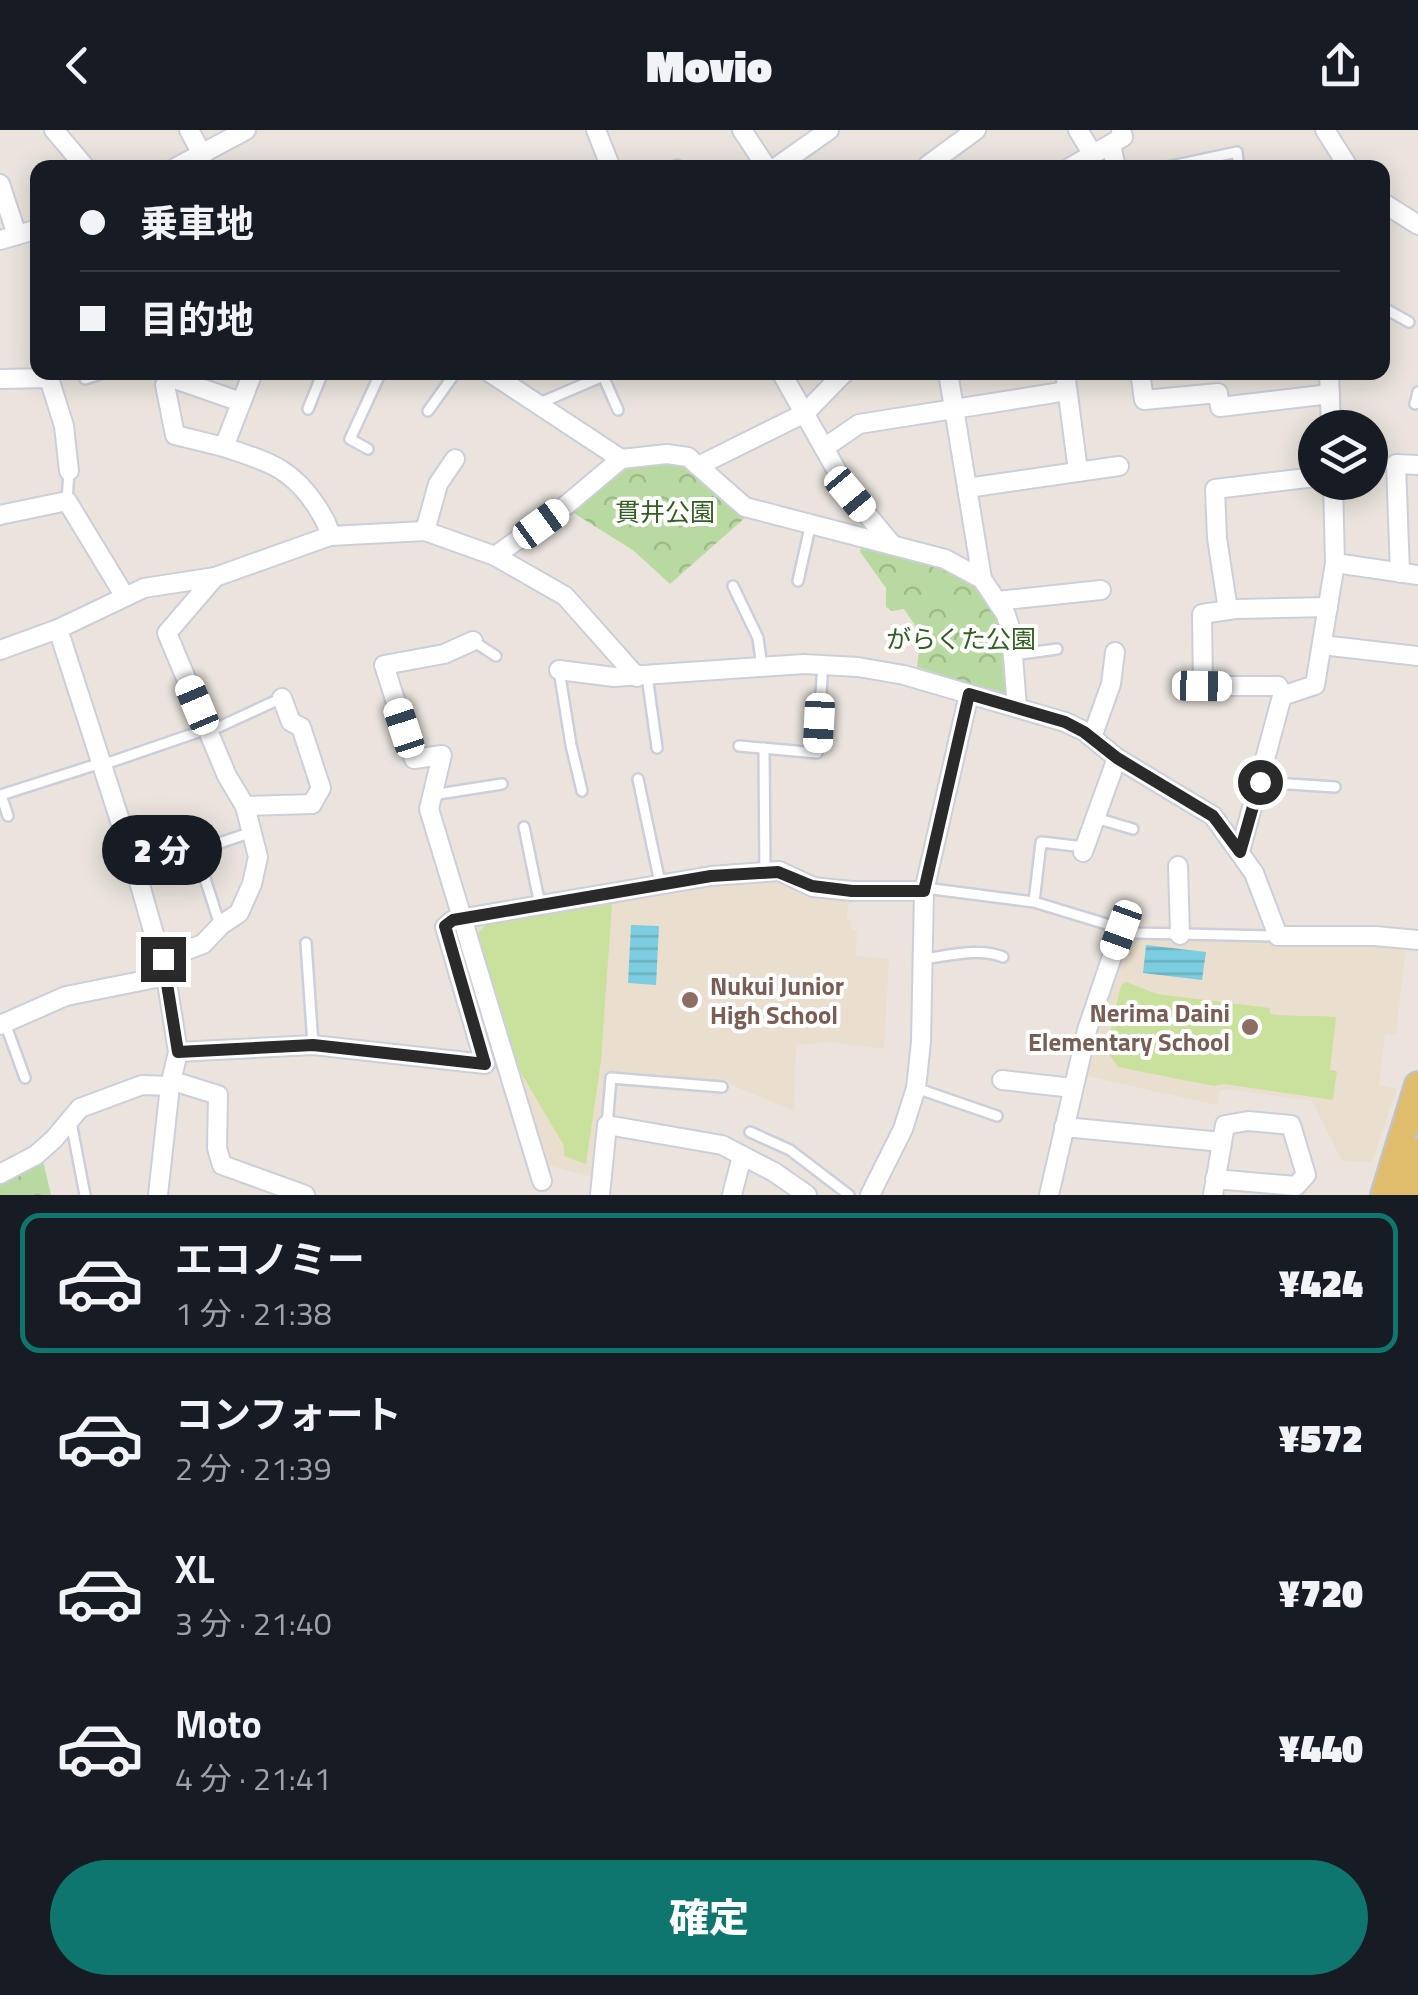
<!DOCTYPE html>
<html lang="ja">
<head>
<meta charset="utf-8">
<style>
  :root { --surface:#171b24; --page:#20242c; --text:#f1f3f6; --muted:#9ea1a6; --line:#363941; --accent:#0f766e }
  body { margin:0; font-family:"Titillium Web","Noto Sans JP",sans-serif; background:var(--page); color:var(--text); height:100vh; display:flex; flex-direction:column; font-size:38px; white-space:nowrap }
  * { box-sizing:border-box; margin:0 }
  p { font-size:32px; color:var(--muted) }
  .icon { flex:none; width:55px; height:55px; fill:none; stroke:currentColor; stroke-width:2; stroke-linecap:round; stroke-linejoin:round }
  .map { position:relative; height:1065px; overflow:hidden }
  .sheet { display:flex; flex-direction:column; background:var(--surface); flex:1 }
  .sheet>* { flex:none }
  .hud { position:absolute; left:30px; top:30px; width:1360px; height:220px; border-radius:20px; box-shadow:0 5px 25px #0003; display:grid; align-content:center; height:220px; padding:0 50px; background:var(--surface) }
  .tools { position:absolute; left:1298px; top:280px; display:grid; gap:20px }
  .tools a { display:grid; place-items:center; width:90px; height:90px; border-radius:50%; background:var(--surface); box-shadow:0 5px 25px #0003; font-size:50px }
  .end { position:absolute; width:45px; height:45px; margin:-22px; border:12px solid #2a2a2a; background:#fff; box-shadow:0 0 0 5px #fff }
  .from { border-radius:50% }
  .bubble { position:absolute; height:70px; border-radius:35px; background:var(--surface); box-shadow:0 5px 25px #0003; font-size:32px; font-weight:800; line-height:70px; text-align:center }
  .car { position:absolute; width:30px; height:60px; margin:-30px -15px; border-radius:12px; box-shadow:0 0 8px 2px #0007; background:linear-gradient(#fff 24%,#345 0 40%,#fff 0 76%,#345 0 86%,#fff 0) }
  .hud b { display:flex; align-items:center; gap:35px; height:95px; font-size:38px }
  .hud b+b { border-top:2px solid var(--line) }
  .hud i { width:25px; height:25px; background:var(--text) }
  ul { padding:18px 0 0; list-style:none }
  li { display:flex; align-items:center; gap:30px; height:140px; margin:0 20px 15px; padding:0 30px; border:5px solid transparent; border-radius:20px }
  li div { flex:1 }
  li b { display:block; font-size:38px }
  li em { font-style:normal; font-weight:800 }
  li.selected { border-color:var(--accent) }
  li>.icon { width:90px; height:90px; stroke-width:1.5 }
  .cta { display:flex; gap:20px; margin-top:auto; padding:20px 50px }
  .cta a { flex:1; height:115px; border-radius:60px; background:var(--accent); color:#fff; font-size:40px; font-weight:800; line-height:115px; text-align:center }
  header { display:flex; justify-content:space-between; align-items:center; height:130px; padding:0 50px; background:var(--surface); font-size:45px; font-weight:800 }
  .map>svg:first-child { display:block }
  .education { fill:#eadfcf }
  .park { fill:url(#park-crowns) }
  .pitch { fill:#c9e19d }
  .water { fill:url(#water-rules) }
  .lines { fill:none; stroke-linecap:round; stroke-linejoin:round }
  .service-casing { stroke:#cccfda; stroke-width:14 }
  .minor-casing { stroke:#cccfda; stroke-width:22 }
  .primary-casing { stroke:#c3c3c3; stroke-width:30 }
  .service { stroke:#fff; stroke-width:9 }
  .minor { stroke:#fff; stroke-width:18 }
  .primary { stroke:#e0bd6c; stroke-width:25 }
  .route { stroke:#2a2a2a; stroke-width:12 }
  .education-dot { fill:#8d6e63; stroke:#fff; stroke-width:4 }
  .labels { text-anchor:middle; stroke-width:8; stroke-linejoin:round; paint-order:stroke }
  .park-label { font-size:25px; fill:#335e22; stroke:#fff }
  .education-label { font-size:25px; font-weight:bold; fill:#785e54; stroke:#fff; text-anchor:start }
</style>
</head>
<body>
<header><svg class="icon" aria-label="back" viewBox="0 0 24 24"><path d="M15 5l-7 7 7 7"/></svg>Movio<svg class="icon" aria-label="share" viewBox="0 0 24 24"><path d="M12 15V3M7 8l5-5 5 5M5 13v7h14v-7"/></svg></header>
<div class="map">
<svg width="1418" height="1065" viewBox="0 0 1418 1065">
  <defs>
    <pattern id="park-crowns" width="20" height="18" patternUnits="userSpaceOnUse" patternTransform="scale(2.5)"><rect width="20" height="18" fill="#b8daa0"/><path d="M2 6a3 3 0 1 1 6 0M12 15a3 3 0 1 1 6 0" fill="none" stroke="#9ebb8a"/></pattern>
    <pattern id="water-rules" width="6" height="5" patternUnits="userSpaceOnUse" patternTransform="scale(2.5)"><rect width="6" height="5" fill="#7ccde0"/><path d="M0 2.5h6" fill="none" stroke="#6bb0c0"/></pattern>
  </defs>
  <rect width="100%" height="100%" fill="#eae4dd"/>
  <!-- education -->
  <g class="education">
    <polygon points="778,748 844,767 848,774 847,789 851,790 851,799 857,800 856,826 889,829 884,919 832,912 796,915 794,981 729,954 729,951 607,942 595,1048 544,1034 470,790 721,753"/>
    <polygon points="1129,806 1232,812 1406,815 1396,905 1385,904 1379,955 1397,959 1372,1032 1342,1031 1312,971 1227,959 1220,961 1217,975 1082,945 1122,813"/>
  </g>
  <!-- park -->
  <g class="park">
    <polygon points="656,330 687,333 747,386 670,454 634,421 569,380 632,333"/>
    <path d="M862,414C918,429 989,439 1005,505C1009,522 1007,542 1009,560L1002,564L917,537L921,504L904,479L892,481L886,477V458L860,422Z"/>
    <polygon points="42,1027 51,1065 0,1065 0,1050"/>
  </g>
  <!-- pitch -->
  <g class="pitch">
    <polygon points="612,774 601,931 586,1034 564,1026 564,1016 517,936 478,803 486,795"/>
    <path d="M1126,852L1157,864L1270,878V884C1293,887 1313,885 1336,887L1330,940L1337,941L1333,970L1224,954L1214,956L1118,937L1106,920L1121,855Z"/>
  </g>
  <!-- water -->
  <g class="water">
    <polygon points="631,795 659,796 656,855 628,853"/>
    <polygon points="1146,815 1206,822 1202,850 1143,843"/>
  </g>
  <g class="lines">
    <!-- service casing -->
    <g class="service-casing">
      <g id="service">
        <polyline points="202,24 211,38"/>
        <polyline points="674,38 677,35"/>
        <polyline points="1162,38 1237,22 1239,38"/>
        <polyline points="1382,177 1409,192"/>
        <polyline points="85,249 106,242"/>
        <polyline points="540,273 603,246 618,280"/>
        <polyline points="1415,274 1418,262"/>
        <polyline points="308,279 323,242"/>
        <polyline points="428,281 456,242"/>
        <polyline points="368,319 350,309 381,242"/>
        <polyline points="67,371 69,341"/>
        <polyline points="798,451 811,393"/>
        <polyline points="733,456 758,508 762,538"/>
        <polyline points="473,511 496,526"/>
        <polyline points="1013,525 1057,519"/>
        <polyline points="559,540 571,615 582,661"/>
        <polyline points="647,546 657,618"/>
        <polyline points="208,602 284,567"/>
        <polyline points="739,616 817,623 823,534"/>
        <polyline points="764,618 765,743"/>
        <polyline points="102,635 207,599"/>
        <polyline points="638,649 660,753"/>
        <polyline points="1260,652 1335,657"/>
        <polyline points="432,665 502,654"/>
        <polyline points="8,686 1,665 101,633"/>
        <polyline points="1096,688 1133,699"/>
        <polyline points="524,697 540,775"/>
        <polyline points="925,758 1034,772 1136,803 1276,806"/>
        <polyline points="1034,772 1041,712 1084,717"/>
        <polyline points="220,795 196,721 252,702"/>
        <polyline points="306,813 313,915"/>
        <path d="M923,829C947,826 980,817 1003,827"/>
        <polyline points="5,893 25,948"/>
        <polyline points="916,958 997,986"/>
        <polyline points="71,992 85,1065"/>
        <polyline points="607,995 611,948 722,957"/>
        <polyline points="750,1002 790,1020 849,1065"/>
      </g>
    </g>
    <!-- minor casing -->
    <g class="minor-casing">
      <g id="minor">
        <polyline points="54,0 86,38"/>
        <polyline points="189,0 202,24"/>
        <polyline points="596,0 611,38"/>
        <polyline points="742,0 767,38"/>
        <polyline points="1078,0 1092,23"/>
        <polyline points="1325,0 1349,38"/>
        <polyline points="1111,14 1116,38"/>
        <polyline points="175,38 246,0"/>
        <polyline points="775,38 829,0"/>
        <polyline points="929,38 928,35 976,0"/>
        <polyline points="1069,38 1123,7 1121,0"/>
        <polyline points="0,54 17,105"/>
        <polyline points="1382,72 1418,95"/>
        <polyline points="0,110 38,99"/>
        <path d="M253,242L224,317C268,332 291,337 317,377C323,387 329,395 330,406"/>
        <polyline points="489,242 621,329"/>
        <polyline points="781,242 850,364 890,412"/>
        <polyline points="948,242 982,449"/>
        <polyline points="1065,242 1078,341"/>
        <polyline points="1140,242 1144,270 1218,263 1220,277 1330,264"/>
        <polyline points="1329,242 1331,298"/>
        <polyline points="0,249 49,248 64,296 69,341"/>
        <polyline points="224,317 175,305 165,255 169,247 241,272"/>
        <polyline points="824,318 859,294 1067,261"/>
        <polyline points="698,336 805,283 845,242"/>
        <polyline points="967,358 1119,336"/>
        <polyline points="0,385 67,371 124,465"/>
        <polyline points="425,401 438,354 455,329"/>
        <polyline points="495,426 564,377 621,329 667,324 688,327 745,377 945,429 982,449 1006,485 1011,501 1017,577"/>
        <polyline points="1335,433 1418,445"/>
        <polyline points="1400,443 1396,334 1418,335"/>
        <polyline points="997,471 1101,460"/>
        <polyline points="1228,480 1217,408 1215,359 1315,347"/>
        <polyline points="58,499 134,734 166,846 178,922 170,956 158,1065"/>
        <polyline points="473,511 444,524 384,535 414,629 442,625 429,679 542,1051"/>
        <polyline points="1322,515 1418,526"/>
        <polyline points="0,520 58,499 144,458 215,447 330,406 425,401 495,426 565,466 637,547"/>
        <polyline points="559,540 614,547 804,534 858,537 904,545 1065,592 1084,601 1117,628 1213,686 1254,743 1278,806 1375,806 1418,810"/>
        <polyline points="1284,565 1278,556 1203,556 1202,484 1235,479 1328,477"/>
        <polyline points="1092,607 1111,554 1115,522"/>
        <polyline points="245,676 312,674 321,658 301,597 291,592 282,568"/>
        <polyline points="1083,722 1117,628"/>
        <polyline points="1240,722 1282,566 1315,555 1335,433 1333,352"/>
        <polyline points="1178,736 1180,805"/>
        <polyline points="163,829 203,814 221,795 239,783 252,754 258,727 245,676 227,646 167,503 215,447"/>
        <polyline points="0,895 66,866 166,846"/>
        <polyline points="178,922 313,915 485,934 445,797 453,790 711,746 779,741 813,757 852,761 924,761"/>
        <polyline points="1002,950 1073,958"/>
        <polyline points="173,951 218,965 217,1018 222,1035 305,1065"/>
        <polyline points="1064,997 1222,1012"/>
        <polyline points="0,1044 36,1025 54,1009 80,978 142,955 170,956"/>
        <polyline points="600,1065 607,995 722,1015 774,1042 807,1065"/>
        <polyline points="732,1065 742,1026"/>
        <polyline points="870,1065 903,999 916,958 921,912 924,761 969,564"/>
        <polyline points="1049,1065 1087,900 1121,800"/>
        <polyline points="1213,1065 1225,995 1248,991 1291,995 1306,1045 1296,1056 1215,1049"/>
      </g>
    </g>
    <!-- primary casing -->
    <g class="primary-casing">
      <g id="primary">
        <polyline points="1384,1065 1418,955"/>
        <polyline points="1405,1065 1418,1022"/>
      </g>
    </g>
    <!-- service -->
    <use href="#service" class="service"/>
    <!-- minor -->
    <use href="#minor" class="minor"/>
    <!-- primary -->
    <use href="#primary" class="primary"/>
  </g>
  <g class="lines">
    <!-- route -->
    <polyline class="route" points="163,829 178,922 313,915 485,934 445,796 453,790 711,746 778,742 812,756 852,761 924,761 969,564 1065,592 1084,602 1117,628 1213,686 1240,722 1260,652"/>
  </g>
  <!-- markers -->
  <g class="education-dot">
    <circle cx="690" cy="870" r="10"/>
    <circle cx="1250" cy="897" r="10"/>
  </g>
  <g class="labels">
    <!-- park labels -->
    <g class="park-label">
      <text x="665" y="391">貫井公園</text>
      <text x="961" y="518">がらくた公園</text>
    </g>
    <!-- education labels -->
    <g class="education-label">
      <text x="710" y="865">Nukui Junior<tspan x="710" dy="29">High School</tspan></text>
      <text x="1230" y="892" text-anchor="end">Nerima Daini<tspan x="1230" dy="29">Elementary School</tspan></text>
    </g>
  </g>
</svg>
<div class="tools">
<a><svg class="icon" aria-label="layers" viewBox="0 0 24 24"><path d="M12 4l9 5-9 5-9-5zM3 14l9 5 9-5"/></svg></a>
</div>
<i class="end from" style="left:1260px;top:652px"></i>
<i class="end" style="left:163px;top:829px"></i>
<div class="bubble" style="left:102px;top:685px;width:120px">2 分</div>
<i class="car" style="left:850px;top:364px;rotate:140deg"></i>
<i class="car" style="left:541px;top:394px;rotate:54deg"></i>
<i class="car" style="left:1202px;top:556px;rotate:91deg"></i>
<i class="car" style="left:197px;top:575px;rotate:337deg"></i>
<i class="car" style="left:819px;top:593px;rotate:183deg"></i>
<i class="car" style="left:404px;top:598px;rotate:342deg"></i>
<i class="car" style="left:1121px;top:800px;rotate:200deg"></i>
<div class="hud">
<b><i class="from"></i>乗車地</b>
<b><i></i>目的地</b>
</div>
</div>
<section class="sheet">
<ul>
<li class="selected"><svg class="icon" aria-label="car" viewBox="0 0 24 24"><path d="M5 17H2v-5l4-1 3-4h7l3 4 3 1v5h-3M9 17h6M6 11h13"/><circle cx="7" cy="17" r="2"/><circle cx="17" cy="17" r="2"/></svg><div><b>エコノミー</b><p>1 分 · 21:38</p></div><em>¥424</em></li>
<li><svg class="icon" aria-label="car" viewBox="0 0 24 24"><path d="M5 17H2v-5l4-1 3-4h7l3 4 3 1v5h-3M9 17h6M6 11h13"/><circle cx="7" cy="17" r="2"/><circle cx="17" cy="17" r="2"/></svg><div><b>コンフォート</b><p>2 分 · 21:39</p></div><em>¥572</em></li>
<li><svg class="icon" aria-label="car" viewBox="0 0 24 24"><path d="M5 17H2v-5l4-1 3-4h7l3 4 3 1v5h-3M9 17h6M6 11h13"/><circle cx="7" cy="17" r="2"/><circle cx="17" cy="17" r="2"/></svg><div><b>XL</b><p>3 分 · 21:40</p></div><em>¥720</em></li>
<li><svg class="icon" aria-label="car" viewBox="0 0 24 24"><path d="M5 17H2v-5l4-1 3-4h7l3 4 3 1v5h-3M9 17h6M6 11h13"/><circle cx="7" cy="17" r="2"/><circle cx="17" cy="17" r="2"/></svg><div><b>Moto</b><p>4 分 · 21:41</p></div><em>¥440</em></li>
</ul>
<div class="cta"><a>確定</a></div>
</section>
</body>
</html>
